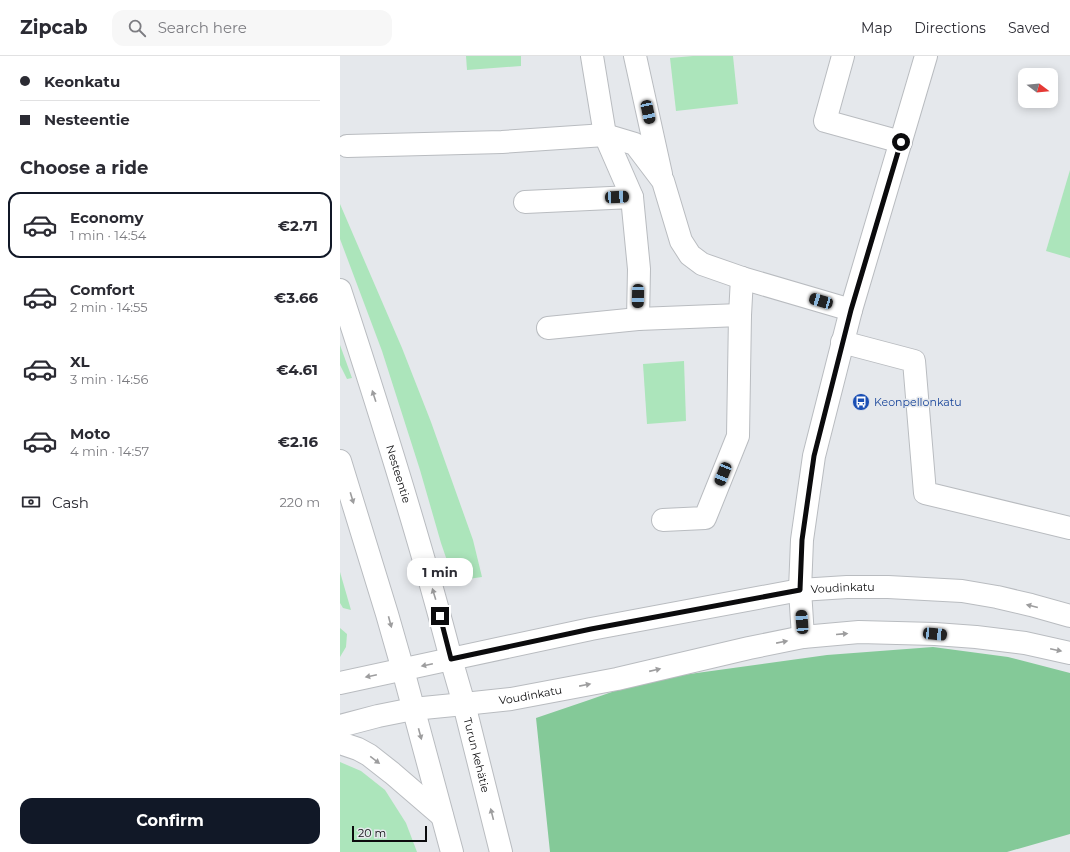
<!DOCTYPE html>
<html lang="en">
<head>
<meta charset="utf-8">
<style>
  :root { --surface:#fff; --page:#f7f7f7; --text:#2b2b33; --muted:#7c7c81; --line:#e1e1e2; --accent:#111827 }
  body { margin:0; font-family:Montserrat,sans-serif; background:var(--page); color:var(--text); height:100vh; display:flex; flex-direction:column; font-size:15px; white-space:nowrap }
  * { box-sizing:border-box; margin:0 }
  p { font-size:13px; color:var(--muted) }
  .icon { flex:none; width:22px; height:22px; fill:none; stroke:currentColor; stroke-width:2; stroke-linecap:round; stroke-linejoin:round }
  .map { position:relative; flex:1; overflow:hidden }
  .sheet { display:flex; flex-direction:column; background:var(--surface); width:340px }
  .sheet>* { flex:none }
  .banner { display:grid; align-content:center; height:88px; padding:0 20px; background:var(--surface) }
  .needle { width:26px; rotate:106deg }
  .tools { position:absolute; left:678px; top:12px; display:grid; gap:8px }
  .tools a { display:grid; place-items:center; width:40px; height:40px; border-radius:8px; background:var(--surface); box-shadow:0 2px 10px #0003; font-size:20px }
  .scale { position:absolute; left:12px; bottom:10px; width:75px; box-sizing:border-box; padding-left:4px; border:2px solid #0b0b0d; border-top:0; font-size:11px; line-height:14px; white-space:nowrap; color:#0b0b0d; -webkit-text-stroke:3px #e5e8ec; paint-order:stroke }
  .end { position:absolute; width:18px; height:18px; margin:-9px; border:5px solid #0b0b0d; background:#fff; box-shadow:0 0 0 2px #fff }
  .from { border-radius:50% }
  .bubble { position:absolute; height:28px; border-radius:12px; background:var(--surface); box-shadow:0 2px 10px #0003; font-size:13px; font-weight:700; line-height:28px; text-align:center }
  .car { position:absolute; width:12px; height:24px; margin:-12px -6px; border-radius:5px; box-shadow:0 0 3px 1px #0007; background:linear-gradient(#222 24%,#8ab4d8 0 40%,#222 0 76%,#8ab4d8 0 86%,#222 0) }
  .banner b { display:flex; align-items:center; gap:14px; height:38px; font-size:15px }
  .banner b+b { border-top:1px solid var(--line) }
  .banner i { width:10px; height:10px; background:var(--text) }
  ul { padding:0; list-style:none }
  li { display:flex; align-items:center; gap:12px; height:66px; margin:0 8px 6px; padding:0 12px; border:2px solid transparent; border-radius:12px }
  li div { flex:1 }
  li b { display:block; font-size:15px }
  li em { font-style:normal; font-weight:700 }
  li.active { border-color:var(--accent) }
  li>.icon { width:36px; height:36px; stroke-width:1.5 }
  h2 { padding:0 20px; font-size:18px; line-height:48px }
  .pay { display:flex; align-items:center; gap:10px; height:44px; padding:0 20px; font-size:15px }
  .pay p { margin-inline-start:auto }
  .cta { display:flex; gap:8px; margin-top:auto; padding:8px 20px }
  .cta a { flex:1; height:46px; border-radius:12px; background:var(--accent); color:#fff; font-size:16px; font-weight:700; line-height:46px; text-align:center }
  header { display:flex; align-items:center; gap:24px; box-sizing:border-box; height:56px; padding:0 20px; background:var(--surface); border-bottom:1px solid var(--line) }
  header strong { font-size:19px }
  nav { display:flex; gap:22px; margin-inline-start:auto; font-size:14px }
  .search { width:280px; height:36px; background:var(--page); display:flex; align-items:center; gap:10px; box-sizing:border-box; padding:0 14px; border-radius:12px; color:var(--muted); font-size:15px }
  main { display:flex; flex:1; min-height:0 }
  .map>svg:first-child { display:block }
  .green { fill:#ace5bb }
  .forest { fill:#84c998 }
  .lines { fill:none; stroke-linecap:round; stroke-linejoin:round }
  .minor-casing { stroke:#b9bcc0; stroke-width:24 }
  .major-casing { stroke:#b9bcc0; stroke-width:24 }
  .highway-casing { stroke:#b9bcc0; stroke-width:24 }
  .minor { stroke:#fff; stroke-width:22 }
  .major { stroke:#fff; stroke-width:22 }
  .highway { stroke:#fff; stroke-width:22 }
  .oneway { fill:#9d9d9e }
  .route { stroke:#0b0b0d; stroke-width:5 }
  .labels { text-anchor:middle; stroke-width:3; stroke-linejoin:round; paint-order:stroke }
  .transit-label { font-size:11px; fill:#164399; stroke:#e5e8ec; text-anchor:start }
  .street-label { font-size:11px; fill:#0b0b0d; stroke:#e5e8ec }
</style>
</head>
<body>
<header>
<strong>Zipcab</strong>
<div class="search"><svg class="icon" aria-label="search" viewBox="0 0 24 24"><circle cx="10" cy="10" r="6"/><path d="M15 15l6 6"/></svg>Search here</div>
<nav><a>Map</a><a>Directions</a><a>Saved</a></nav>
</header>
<main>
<section class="sheet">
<div class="banner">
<b><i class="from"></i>Keonkatu</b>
<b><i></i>Nesteentie</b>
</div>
<h2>Choose a ride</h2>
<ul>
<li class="active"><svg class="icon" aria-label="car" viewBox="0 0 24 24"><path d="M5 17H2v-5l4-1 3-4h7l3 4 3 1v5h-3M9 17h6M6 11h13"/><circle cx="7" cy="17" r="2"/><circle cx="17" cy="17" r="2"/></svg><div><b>Economy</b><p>1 min · 14:54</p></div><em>€2.71</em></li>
<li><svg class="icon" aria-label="car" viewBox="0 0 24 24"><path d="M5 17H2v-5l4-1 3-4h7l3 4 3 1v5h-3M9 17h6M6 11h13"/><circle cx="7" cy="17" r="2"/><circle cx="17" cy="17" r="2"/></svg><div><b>Comfort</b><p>2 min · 14:55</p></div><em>€3.66</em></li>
<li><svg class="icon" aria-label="car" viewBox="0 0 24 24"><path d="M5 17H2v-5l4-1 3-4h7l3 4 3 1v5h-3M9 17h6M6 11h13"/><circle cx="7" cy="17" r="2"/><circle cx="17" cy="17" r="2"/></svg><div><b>XL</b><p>3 min · 14:56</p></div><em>€4.61</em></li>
<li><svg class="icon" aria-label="car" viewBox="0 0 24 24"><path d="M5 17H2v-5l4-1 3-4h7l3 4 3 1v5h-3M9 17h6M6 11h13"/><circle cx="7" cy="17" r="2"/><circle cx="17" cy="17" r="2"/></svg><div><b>Moto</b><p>4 min · 14:57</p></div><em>€2.16</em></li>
</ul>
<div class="pay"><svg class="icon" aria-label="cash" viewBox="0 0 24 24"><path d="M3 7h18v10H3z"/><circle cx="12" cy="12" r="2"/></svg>Cash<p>220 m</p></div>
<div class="cta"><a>Confirm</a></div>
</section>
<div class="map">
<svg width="730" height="796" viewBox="0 0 730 796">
  <rect width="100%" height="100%" fill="#e5e8ec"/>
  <!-- green -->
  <g class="green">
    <polygon points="126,0 181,0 181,10 127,14"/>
    <polygon points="353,0 393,0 398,48 336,55 330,2"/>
    <polygon points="730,114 730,202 706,195"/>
    <polygon points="0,148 62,292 91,366 133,484 142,521 114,525 101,487 80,414 42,295 0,183"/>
    <polygon points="0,289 12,322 7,323 0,309"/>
    <polygon points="344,305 346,365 307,368 303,308"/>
    <polygon points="0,516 11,554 3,552 0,547"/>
    <polygon points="0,572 7,578 6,591 0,601"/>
    <polygon points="0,706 21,715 45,734 66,767 77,796 0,796"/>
  </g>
  <!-- forest -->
  <polygon class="forest" points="593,591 668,601 730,617 730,778 667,796 210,796 196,662 249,644 306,624 487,599"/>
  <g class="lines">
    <!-- minor casing -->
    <g class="minor-casing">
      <g id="minor">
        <polyline points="252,0 265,79 292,141"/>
        <polyline points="295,0 321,118"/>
        <polyline points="503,0 485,65 561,86"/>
        <polyline points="7,90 162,86 265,79 295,88 323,125 341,185 350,199 362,208 402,222 511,254"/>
        <polyline points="185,146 292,141 299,213 298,263"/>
        <polyline points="208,272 298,263 400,259"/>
        <polyline points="502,286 574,305 585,437 730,472"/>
        <polyline points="323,464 365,462 398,380 400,259 402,222"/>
        <polyline points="463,581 460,534 462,484 474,400 511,254 586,0"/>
      </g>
    </g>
    <!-- major casing -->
    <g class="major-casing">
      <g id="major">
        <path id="s1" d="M0,234C40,356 79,479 111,603L251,573L460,534L507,531H548L622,535L657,541L691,549L730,560"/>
        <polyline points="0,405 47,558 63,614"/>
        <path id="s2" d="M124,648L171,643L277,623L409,592L463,581L519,576L595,578L636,581L685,587L730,597"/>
      </g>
    </g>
    <!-- highway casing -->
    <g class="highway-casing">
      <g id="highway">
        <polyline points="63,614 112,796"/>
        <path id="s3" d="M0,627L111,603L124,648L161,796"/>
        <polyline points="0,670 38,660 73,653 124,648"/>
        <polyline points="0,687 18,693 29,699 52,717 102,760"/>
      </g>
    </g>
    <!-- minor -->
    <use href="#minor" class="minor"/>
    <!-- major -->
    <use href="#major" class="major"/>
    <!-- highway -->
    <use href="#highway" class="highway"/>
  </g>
  <!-- one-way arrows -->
  <defs><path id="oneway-solid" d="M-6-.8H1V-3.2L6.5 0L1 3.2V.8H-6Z"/></defs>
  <g class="oneway">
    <use href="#oneway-solid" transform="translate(34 340) rotate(-108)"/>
    <use href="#oneway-solid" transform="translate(12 442) rotate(73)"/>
    <use href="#oneway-solid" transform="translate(94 538) rotate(-107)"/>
    <use href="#oneway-solid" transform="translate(692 550) rotate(-166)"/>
    <use href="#oneway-solid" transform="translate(50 566) rotate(75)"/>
    <use href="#oneway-solid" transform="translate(502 578) rotate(-5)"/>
    <use href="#oneway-solid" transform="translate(442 586) rotate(-11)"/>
    <use href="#oneway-solid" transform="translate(716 594) rotate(12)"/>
    <use href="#oneway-solid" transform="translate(87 609) rotate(168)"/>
    <use href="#oneway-solid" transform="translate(315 614) rotate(-13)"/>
    <use href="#oneway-solid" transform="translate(31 620) rotate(168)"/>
    <use href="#oneway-solid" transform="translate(245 629) rotate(-11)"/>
    <use href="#oneway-solid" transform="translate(80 678) rotate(75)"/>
    <use href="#oneway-solid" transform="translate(35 704) rotate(37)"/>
    <use href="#oneway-solid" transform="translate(152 758) rotate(-104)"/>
  </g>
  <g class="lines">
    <!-- route -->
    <polyline class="route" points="100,560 111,603 251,573 460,534 462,484 474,400 511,254 561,86"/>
  </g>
  <!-- icons -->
  <defs>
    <g id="bus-disc" transform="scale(0.9)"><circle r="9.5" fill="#1a4fb4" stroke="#e5e8ec"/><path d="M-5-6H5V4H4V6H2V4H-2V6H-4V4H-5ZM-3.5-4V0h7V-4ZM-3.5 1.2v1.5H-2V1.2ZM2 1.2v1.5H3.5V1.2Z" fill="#fff"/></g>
  </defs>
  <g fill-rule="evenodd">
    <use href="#bus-disc" x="521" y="346"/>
  </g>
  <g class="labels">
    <!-- transit labels -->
    <g class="transit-label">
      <text x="534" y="350">Keonpellonkatu</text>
    </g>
    <!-- street labels -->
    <g class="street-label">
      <text dy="4" stroke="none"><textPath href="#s1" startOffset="193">Nesteentie</textPath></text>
      <text dy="4" stroke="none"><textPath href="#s1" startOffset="784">Voudinkatu</textPath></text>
      <text dy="4" stroke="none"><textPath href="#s2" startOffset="67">Voudinkatu</textPath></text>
      <text dy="4" stroke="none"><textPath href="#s3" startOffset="213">Turun kehätie</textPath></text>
    </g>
  </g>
</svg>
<div class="tools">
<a><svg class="needle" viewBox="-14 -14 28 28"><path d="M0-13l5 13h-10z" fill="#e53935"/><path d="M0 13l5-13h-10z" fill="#7c7c81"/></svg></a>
</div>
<div class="scale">20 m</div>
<i class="end from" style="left:561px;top:86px"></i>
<i class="end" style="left:100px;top:560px"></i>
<div class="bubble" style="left:67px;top:502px;width:66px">1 min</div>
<i class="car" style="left:308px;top:56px;rotate:168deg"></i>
<i class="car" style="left:277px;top:141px;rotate:87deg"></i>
<i class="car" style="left:298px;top:240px;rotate:181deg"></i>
<i class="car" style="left:481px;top:245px;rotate:286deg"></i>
<i class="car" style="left:383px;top:418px;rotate:202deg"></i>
<i class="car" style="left:462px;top:566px;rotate:356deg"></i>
<i class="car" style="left:595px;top:578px;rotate:95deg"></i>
</div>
</main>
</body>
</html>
